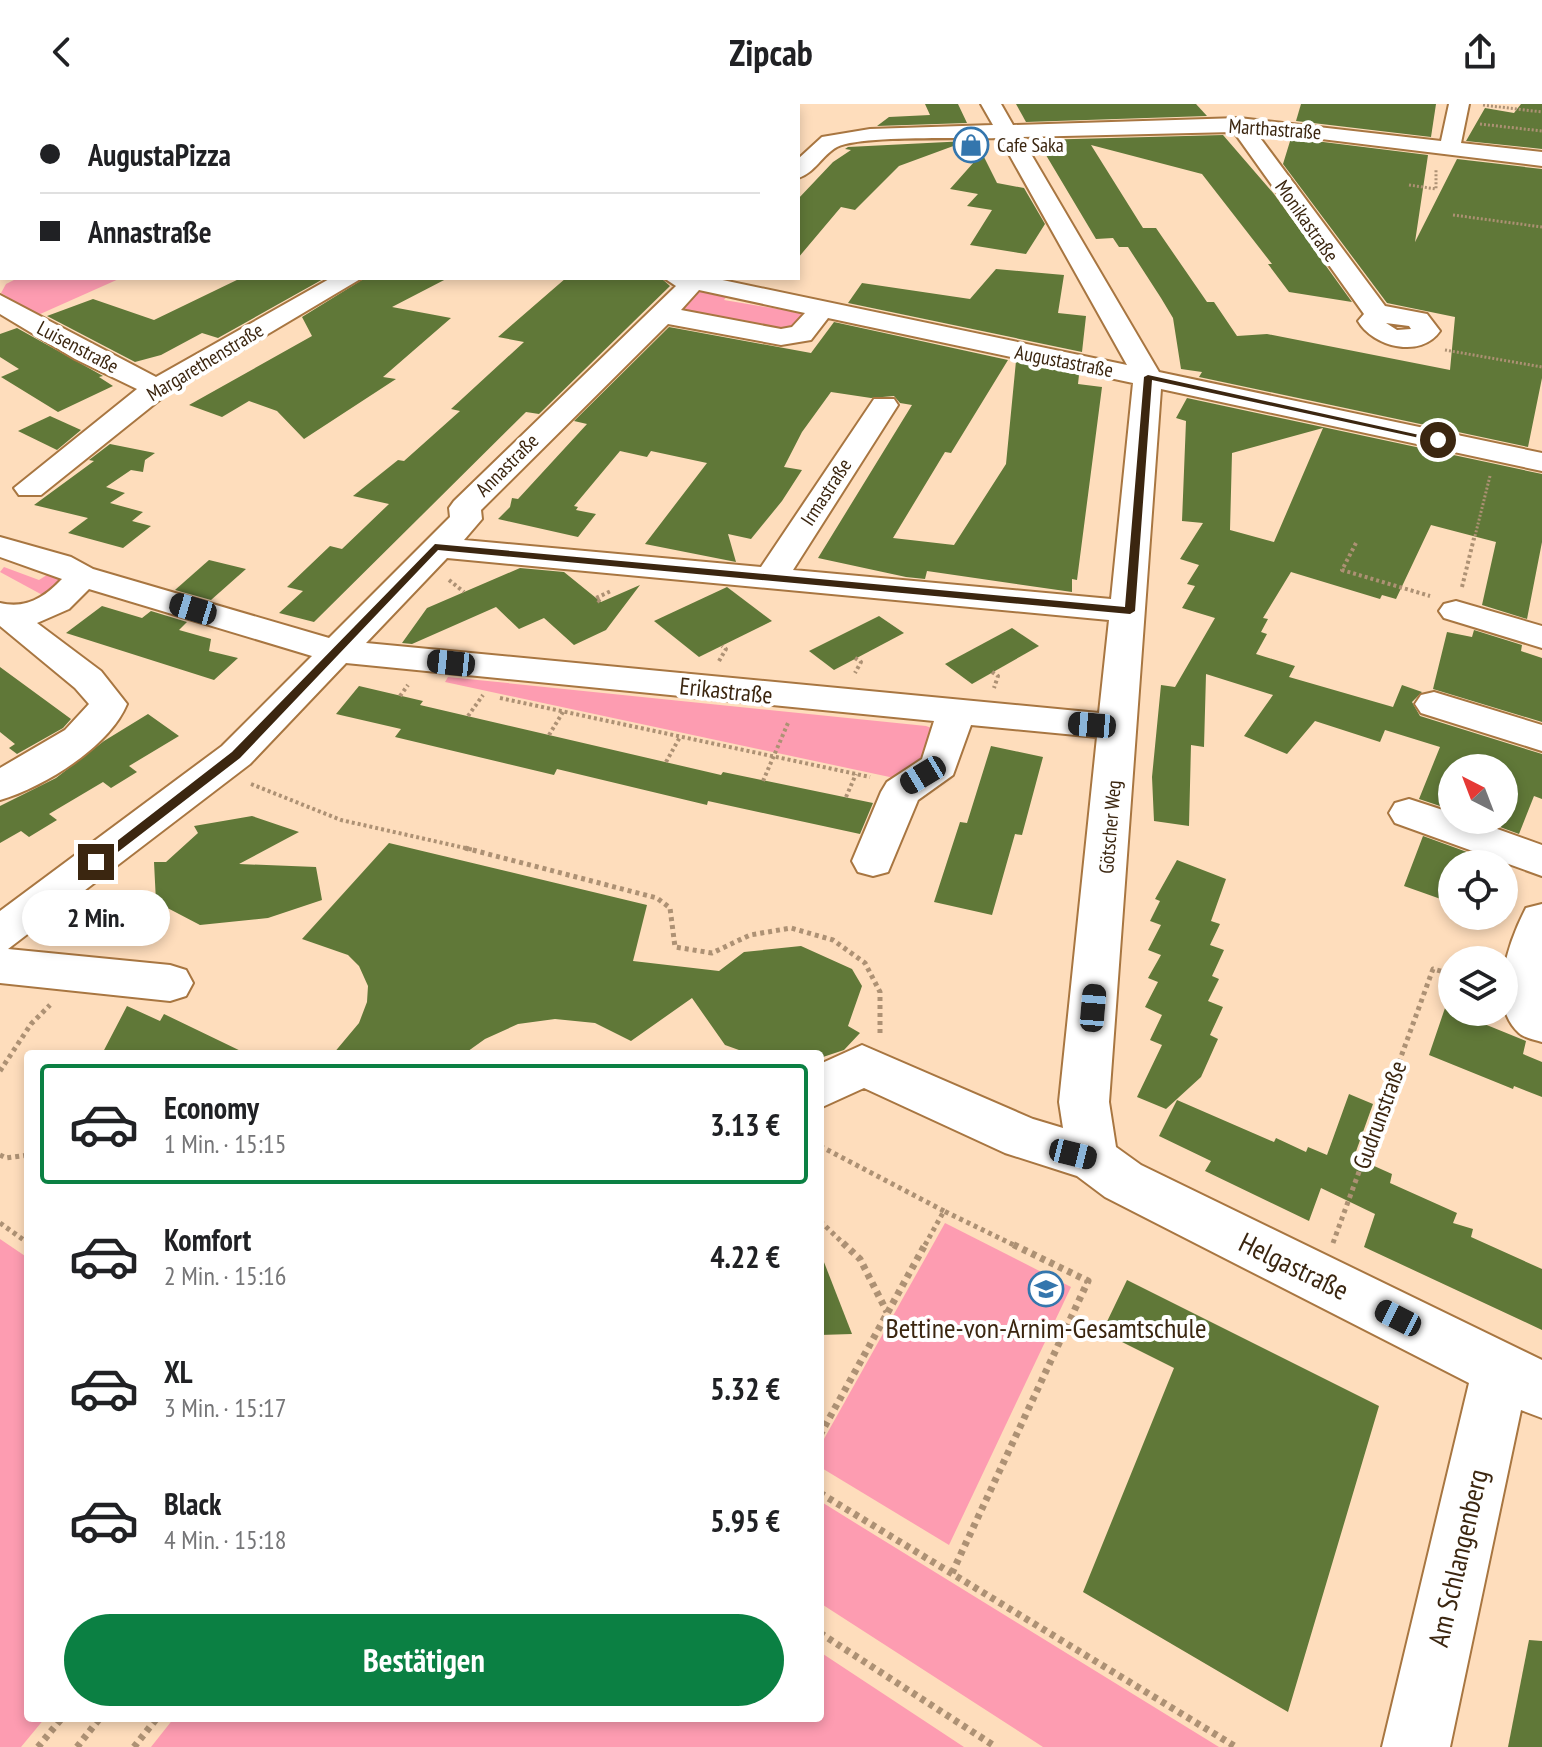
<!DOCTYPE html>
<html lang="de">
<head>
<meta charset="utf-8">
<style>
  :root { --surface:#fff; --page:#f6f6f6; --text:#202124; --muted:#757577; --line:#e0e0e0; --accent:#0b8043 }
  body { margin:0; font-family:"PT Sans Narrow",sans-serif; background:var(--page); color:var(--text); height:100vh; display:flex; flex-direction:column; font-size:30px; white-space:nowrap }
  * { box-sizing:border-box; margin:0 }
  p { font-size:26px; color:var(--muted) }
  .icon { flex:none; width:44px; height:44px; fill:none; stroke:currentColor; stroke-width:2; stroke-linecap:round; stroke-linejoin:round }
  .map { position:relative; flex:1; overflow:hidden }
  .details { position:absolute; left:24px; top:946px; width:800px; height:672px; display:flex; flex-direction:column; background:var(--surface); border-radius:8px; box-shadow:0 4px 12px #0003 }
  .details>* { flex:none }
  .hud { position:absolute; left:0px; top:0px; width:800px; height:176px; box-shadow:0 4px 12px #0003; display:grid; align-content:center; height:176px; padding:0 40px; background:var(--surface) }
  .needle { width:52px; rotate:318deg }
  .buttons { position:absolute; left:1438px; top:650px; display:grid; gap:16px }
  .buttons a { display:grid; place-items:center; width:80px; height:80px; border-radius:50%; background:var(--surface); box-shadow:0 4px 12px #0003; font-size:40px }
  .end { position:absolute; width:36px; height:36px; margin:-18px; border:10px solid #3b2610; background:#fff; box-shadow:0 0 0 4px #fff }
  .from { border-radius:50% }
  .bubble { position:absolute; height:56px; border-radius:28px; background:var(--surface); box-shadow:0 4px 12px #0003; font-size:26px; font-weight:600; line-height:56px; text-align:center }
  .car { position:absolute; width:24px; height:48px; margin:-24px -12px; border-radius:10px; box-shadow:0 0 6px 2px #0007; background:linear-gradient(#222 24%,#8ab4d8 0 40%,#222 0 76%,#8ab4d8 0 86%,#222 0) }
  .hud b { display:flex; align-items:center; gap:28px; height:76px; font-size:30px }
  .hud b+b { border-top:2px solid var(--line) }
  .hud i { width:20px; height:20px; background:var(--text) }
  ul { padding:14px 0 0; list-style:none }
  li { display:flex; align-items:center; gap:24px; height:120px; margin:0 16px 12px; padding:0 24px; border:4px solid transparent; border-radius:8px }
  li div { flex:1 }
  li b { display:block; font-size:30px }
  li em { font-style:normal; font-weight:600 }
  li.on { border-color:var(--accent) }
  li>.icon { width:72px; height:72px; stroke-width:1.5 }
  .primary-button { display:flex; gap:16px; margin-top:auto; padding:16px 40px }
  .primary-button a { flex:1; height:92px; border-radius:48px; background:var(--accent); color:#fff; font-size:32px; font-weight:600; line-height:92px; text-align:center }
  header { display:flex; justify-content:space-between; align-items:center; height:104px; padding:0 40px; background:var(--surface); font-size:36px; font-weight:600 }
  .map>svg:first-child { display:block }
  .green { fill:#fd9cb1 }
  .building { fill:#607838; fill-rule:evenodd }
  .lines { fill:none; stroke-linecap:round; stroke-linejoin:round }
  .minor-casing { stroke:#a87641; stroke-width:4 }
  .path-far3 { stroke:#ad9174; stroke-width:3; stroke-dasharray:2 2; stroke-linecap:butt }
  .path-far2 { stroke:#ad9174; stroke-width:4; stroke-dasharray:3 3; stroke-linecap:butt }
  .path-far1 { stroke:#ad9174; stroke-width:5; stroke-dasharray:4 4; stroke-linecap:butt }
  .path { stroke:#ad9174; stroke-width:7; stroke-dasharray:5 5; stroke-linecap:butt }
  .minor { fill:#fff; fill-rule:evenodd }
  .route { fill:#3b2610 }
  .labels { text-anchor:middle; stroke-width:8; stroke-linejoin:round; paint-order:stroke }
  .far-street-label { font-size:20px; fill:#3b2610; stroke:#fff }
  .far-poi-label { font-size:20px; fill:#3b2610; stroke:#fff; text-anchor:start }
  .street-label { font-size:24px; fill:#3b2610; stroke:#fff }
  .near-street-label { font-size:28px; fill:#3b2610; stroke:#fff }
  .near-poi-label { font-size:28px; fill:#3b2610; stroke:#fff }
</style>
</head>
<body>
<header><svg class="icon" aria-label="back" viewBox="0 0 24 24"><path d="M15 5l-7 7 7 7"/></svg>Zipcab<svg class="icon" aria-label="share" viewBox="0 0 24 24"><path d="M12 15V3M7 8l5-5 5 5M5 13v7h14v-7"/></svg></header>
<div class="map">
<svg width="1542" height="1643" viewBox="0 0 1542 1643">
  <rect width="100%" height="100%" fill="#feddbc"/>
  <!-- green -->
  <g class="green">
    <polygon points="18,174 121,174 38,211 1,189 6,180"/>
    <polygon points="696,186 727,192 724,196 814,211 793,228 674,208"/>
    <polygon points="4,463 39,476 53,467 61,477 48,494 0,468"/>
    <polygon points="448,573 926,622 940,627 935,659 899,675 445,578"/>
    <polygon points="945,1119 1071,1183 949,1441 820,1363 820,1342"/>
    <polygon points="0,1135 28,1154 28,1614 45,1614 21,1643 0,1643"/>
    <polygon points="820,1397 857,1420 1219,1643 1043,1643 820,1499"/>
    <polygon points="820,1548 964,1643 151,1643 174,1614 820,1614"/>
  </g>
  <!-- building -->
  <g class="building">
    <polygon points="925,0 958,0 967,19 877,22 889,13 930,11"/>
    <polygon points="1016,0 1196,0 1207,12 1026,18"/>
    <polygon points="1301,0 1436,0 1431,33 1296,17"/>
    <polygon points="1521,0 1542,0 1542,45 1466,37 1485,4 1514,9"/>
    <polygon points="1223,31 1274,90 1352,198 1289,188 1268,160 1272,160 1202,70 1091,41 1143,124 1156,124 1207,198 1214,198 1237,232 1267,230 1450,266 1455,213 1387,199 1283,60 1291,34 1428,51 1415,138 1457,55 1542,65 1542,274 1528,343 1199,273 1202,268 1181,265 1173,214 1161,194 1128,143 1119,143 1113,134 1096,135 1037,36"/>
    <polygon points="967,37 899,62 855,106 841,103 798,154 798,95 833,58 851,46 845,45 848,43"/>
    <polygon points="982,49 997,79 1024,84 1045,120 1026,150 970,141 992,106 967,102 978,90 950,85"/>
    <polygon points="996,165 1064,171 1058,209 1086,212 1082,248 848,199 862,179 970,195"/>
    <polygon points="241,174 325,174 218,234 202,229 161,251 135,258 47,212 93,195 154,216"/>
    <polygon points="365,174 448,174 392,203 451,214 383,273 396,275 304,335 277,307 249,297 222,313 189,301 312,232 302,213"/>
    <polygon points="566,174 661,174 670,182 539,310 526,308 314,518 279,509 303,487 287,483 330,442 342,445 389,400 353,392 398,356 404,357 460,307 451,305 524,238 498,233"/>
    <polygon points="834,218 1008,256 951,349 945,348 893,434 954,441 1006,360 1016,257 1079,271 1078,280 1102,283 1077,476 1072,475 1072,488 927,467 925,475 906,473 818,454 912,301 900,299 894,292 871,294 831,288 802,328 784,363 802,366 782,397 751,435 728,430 736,458 645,440 707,359 651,347 647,353 620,347 574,402 578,403 576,406 596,410 578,433 498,415 510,403 512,394 518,395 587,320 574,317 669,223 811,249"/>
    <polygon points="17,224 103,272 99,273 113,282 58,308 1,273 19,265 0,253 0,230"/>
    <path d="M1187,294L1542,370V438L1527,515L1482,501L1496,438L1431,421L1396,495L1382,491L1380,495L1291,468L1263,514L1268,515L1261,528L1267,530L1256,550L1295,562L1289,573L1393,603L1402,581L1422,588L1412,598L1420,612L1542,650V695L1534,692L1519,730L1481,716H1504V664H1452V706L1419,695L1440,643L1385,626L1380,638L1315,617L1287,650L1244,632L1273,591L1206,570L1204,643L1191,641L1189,722L1154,717L1152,673L1161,581L1175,583L1215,514L1182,504L1195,482L1187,480L1199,461L1180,455L1203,419L1182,417L1186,317L1176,314ZM1323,324L1274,438L1230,426L1232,349Z"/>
    <polygon points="50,312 81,326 57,346 18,327"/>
    <polygon points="110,340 155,349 145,356 143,368 131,366 106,383 125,389 110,399 143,408 132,417 151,422 123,444 68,429 88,414 34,401 94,357 89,356"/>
    <polygon points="209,456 246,465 211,496 175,486"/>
    <polygon points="520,464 564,468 601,498 640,481 606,526 574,541 544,514 519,525 496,503 412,540 402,539 427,504"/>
    <polygon points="727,483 772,517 699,553 654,517"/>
    <polygon points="102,502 142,514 151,507 187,518 179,526 211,535 209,547 238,554 214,576 66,529"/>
    <polygon points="879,512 904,529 834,566 809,547"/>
    <polygon points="1012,524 1039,542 972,580 945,560"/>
    <polygon points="1474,526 1522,541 1521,547 1542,554 1542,618 1433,585 1447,528 1472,533"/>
    <polygon points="0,563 71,615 63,624 17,650 9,644 15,640 0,628"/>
    <polygon points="359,582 423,597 420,601 721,671 723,668 873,699 860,730 708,697 707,701 557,665 554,671 395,633 401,625 336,610"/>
    <polygon points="148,610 179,632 129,662 137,668 111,684 103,678 49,710 57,716 29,733 21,727 0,739 0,702 56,674 104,637"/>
    <polygon points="991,642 1043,653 1022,731 1015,730 992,811 934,798 960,718 967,719"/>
    <polygon points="252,712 299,728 239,760 316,763 322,796 268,814 200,821 156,798 154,758 166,758 198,729 194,722"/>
    <polygon points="1423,732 1500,760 1452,760 1452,799 1404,782"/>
    <polygon points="389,739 647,801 633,857 719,867 744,848 801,842 852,865 862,882 848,922 860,929 844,946 820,954 820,950 750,950 725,941 692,894 631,937 595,919 555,915 518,920 485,935 464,950 333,950 359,919 367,898 368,882 359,862 348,851 302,835"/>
    <polygon points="1177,756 1226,775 1211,817 1220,820 1210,841 1224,846 1212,872 1219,875 1208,897 1223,903 1210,931 1218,935 1201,973 1166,1005 1137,993 1162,941 1150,936 1162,911 1145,903 1158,878 1148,874 1161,851 1148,846 1161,821 1150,817 1160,797 1155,795"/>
    <polygon points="127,902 160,917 164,910 247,950 102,950"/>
    <polygon points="1445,904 1526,937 1523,950 1542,958 1542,993 1514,982 1513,985 1429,951"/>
    <polygon points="1349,990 1373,1000 1354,1053 1392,1070 1390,1079 1457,1109 1453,1119 1473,1125 1471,1133 1542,1165 1542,1226 1364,1143 1375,1110 1321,1084 1309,1117 1205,1067 1211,1057 1159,1032 1177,996 1274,1038 1276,1034 1306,1048 1308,1043 1327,1051"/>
    <polygon points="822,1153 852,1230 820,1231"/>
    <polygon points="1127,1176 1379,1302 1288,1608 1083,1488 1174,1264 1102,1228"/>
    <polygon points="1529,1536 1542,1537 1542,1643 1508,1643"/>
  </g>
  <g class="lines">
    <!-- minor casing -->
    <g class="minor-casing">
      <g id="minor">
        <polygon points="37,0 60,0 61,2 38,2"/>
        <polygon points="153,0 177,0 152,2"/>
        <polygon points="389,0 412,0 388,2"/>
        <path d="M981,0H1001L1013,21L1239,14L1441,37L1449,0H1469L1461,39L1542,48V62L1255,27L1385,202L1427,210L1440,227C1421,255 1373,243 1358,217L1364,210L1234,28L1021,33L1159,268L1542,349V367L1161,285L1109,998L1116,1043L1141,1061L1542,1256V1314L1521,1306L1450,1643H1382L1469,1279L1105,1093L1077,1072L1005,1049L864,984L820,1004V960L862,941L1033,1015L1063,1024L1059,998L1097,633L971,621L953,671L918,696L888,768L873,772L858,768L852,757L881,688L887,678L922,655L934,617L346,559L250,660L8,845L170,861L186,866L193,879L186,892L170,897L0,879V807L222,642L312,552L89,485L69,505L37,519L101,567L127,600C109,643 44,683 0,696V664L65,626L89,600L75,584L0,522V499C26,505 44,494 62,475L0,453V433L71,453L93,465L329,534L450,413L449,404L454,397L676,182L664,174H713L1127,261L1000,34C967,35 862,31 837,43C822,51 815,69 798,74V55L822,33L870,25L993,21ZM699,186L805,209L792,223L781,225L681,206ZM828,214L1133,279L1111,495L793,466L898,301L894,295H874L761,463L464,436L482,415L481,406L668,220L781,241L811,236ZM1386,219L1409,222L1411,225L1397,226ZM447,454L1109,516L1099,609L366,539Z"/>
        <polygon points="2,47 2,61 0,62 0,48"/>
        <polygon points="331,174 362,174 167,290 41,391 19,391 14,384 137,285 75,255 0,210 0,191 156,273"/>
        <polygon points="1456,497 1542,522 1542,544 1444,514 1439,507 1444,500"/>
        <polygon points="1434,588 1542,621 1542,647 1421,609 1415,600 1421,591"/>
        <polygon points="1409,695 1452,709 1452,716 1472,716 1542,741 1542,772 1395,719 1389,709 1395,699"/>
        <path d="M1542,800V938C1535,936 1524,934 1519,929C1486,899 1509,837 1526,804Z"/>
      </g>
    </g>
    <!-- path-far3 -->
    <g class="path-far3">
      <polyline points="1483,1 1542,8"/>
      <polyline points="1480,20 1542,27"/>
      <polyline points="1409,81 1436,85 1436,65"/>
      <polyline points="1453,111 1542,123"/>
      <polyline points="1445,246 1542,263"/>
      <polyline points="1474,436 1490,372"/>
    </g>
    <!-- path-far2 -->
    <g class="path-far2">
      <polyline points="1356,439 1342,466 1430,492"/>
      <polyline points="449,476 464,488"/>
      <polyline points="1462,483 1474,434"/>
      <polyline points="600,498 596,494 611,487"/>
      <polyline points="855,554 861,558 855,569"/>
      <polyline points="719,557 726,545 722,542"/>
      <polyline points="992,568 998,572 994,584"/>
      <polyline points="400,592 408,581"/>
      <polyline points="500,594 870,673"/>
      <polyline points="468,612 483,591"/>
      <polyline points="549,631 563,608"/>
      <polyline points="666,658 680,633"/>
      <polyline points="763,677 788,619"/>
      <polyline points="251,680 341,716 474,746"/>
      <polyline points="846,693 856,670"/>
    </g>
    <!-- path-far1 -->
    <g class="path-far1">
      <polyline points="465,744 657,794 670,804 675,843 712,849 750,831 791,824 833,836 865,859 880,888 880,931"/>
      <polyline points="0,967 31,920 50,901"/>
      <polyline points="820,1042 944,1107"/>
      <polyline points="0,1051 6,1054 28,1051"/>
      <polyline points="820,1117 845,1141"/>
      <polyline points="0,1119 28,1139"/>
      <polyline points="1333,1139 1433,865 1452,870"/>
      <polyline points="925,1141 944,1107 1014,1141"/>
    </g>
    <!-- path -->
    <g class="path">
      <polyline points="843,1139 860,1155 887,1208"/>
      <polyline points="820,1331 926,1139"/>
      <polyline points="820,1389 1236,1643"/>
      <polyline points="952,1469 1088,1177 1010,1139"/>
      <polyline points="820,1529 996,1643"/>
      <polyline points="38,1643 62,1614"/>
      <polyline points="77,1643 100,1614"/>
      <polyline points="134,1643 157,1614"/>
    </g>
    <!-- minor -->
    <use href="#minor" class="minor"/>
  </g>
  <!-- route -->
  <polygon class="route" points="1148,271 1442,336 1438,338 1152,276 1135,507 1130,510 438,446 240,654 101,761 90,758 232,648 435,440 1125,503 1144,273"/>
  <!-- icons -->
  <defs>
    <g id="shop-ring" transform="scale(1.8)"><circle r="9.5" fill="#fff" stroke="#3476ad" stroke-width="1.5"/><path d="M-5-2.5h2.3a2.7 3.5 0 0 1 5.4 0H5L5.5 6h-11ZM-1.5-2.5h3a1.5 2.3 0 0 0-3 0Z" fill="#3476ad"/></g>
    <g id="school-ring" transform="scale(1.8)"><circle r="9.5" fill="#fff" stroke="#3476ad" stroke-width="1.5"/><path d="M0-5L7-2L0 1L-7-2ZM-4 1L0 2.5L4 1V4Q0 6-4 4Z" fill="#3476ad"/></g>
  </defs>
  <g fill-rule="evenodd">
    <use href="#shop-ring" x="971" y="41"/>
    <use href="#school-ring" x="1046" y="1185"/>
  </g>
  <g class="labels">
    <!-- far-street labels -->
    <g class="far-street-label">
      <text transform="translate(1275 25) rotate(4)" y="7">Marthastraße</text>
      <text transform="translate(1307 117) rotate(55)" y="7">Monikastraße</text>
      <text transform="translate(78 243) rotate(28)" y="7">Luisenstraße</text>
      <text transform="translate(1064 257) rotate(11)" y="7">Augustastraße</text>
      <text transform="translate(205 258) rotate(-31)" y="7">Margarethenstraße</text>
      <text transform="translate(507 361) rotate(-45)" y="7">Annastraße</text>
      <text transform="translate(826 388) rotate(-57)" y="7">Irmastraße</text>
      <text transform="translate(1110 723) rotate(-85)" y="7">Götscher Weg</text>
    </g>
    <!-- far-poi labels -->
    <g class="far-poi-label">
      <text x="997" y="48">Cafe Saka</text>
    </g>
    <!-- street labels -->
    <g class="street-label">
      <text transform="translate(726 587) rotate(6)" y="8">Erikastraße</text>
      <text transform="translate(1380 1011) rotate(-70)" y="8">Gudrunstraße</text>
    </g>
    <!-- near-street labels -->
    <g class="near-street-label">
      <text transform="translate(1294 1162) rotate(26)" y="10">Helgastraße</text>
      <text transform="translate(1458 1454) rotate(-77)" y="10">Am Schlangenberg</text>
    </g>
    <!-- near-poi labels -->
    <g class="near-poi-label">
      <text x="1046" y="1234">Bettine-von-Arnim-Gesamtschule</text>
    </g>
  </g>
</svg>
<div class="buttons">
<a><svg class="needle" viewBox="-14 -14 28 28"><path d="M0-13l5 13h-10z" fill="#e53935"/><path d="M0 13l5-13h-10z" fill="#757577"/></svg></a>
<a><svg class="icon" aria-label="locate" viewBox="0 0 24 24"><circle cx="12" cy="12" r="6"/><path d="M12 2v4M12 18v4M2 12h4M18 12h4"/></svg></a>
<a><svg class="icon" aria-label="layers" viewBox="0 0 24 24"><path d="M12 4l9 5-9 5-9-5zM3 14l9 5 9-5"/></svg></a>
</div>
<i class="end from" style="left:1438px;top:336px"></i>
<i class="end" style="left:96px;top:758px"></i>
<div class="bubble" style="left:22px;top:786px;width:148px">2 Min.</div>
<i class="car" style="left:193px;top:505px;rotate:287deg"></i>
<i class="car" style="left:451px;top:559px;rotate:276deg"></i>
<i class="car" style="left:1092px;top:621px;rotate:275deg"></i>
<i class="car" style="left:923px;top:671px;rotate:239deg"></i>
<i class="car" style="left:1093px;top:904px;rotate:5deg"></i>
<i class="car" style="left:1073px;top:1050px;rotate:104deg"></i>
<i class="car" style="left:1398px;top:1214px;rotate:297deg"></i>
<div class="hud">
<b><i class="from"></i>AugustaPizza</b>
<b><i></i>Annastraße</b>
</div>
<section class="details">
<ul>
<li class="on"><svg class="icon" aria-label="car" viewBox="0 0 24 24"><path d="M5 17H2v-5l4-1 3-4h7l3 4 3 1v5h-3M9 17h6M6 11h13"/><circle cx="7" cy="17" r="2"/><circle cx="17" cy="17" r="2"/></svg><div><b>Economy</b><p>1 Min. · 15:15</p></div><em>3.13 €</em></li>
<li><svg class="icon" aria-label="car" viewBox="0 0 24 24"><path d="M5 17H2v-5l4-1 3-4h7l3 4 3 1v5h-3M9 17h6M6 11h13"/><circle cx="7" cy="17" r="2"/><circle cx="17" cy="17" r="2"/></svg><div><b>Komfort</b><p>2 Min. · 15:16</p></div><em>4.22 €</em></li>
<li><svg class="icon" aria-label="car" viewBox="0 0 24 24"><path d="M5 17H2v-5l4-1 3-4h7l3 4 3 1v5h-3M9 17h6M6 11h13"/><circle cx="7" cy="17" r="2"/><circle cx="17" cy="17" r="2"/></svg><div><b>XL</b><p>3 Min. · 15:17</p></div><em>5.32 €</em></li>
<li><svg class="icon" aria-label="car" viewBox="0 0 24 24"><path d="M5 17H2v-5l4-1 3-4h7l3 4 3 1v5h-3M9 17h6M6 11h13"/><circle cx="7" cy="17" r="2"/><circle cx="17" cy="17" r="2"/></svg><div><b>Black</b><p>4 Min. · 15:18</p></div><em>5.95 €</em></li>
</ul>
<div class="primary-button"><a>Bestätigen</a></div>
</section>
</div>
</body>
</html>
